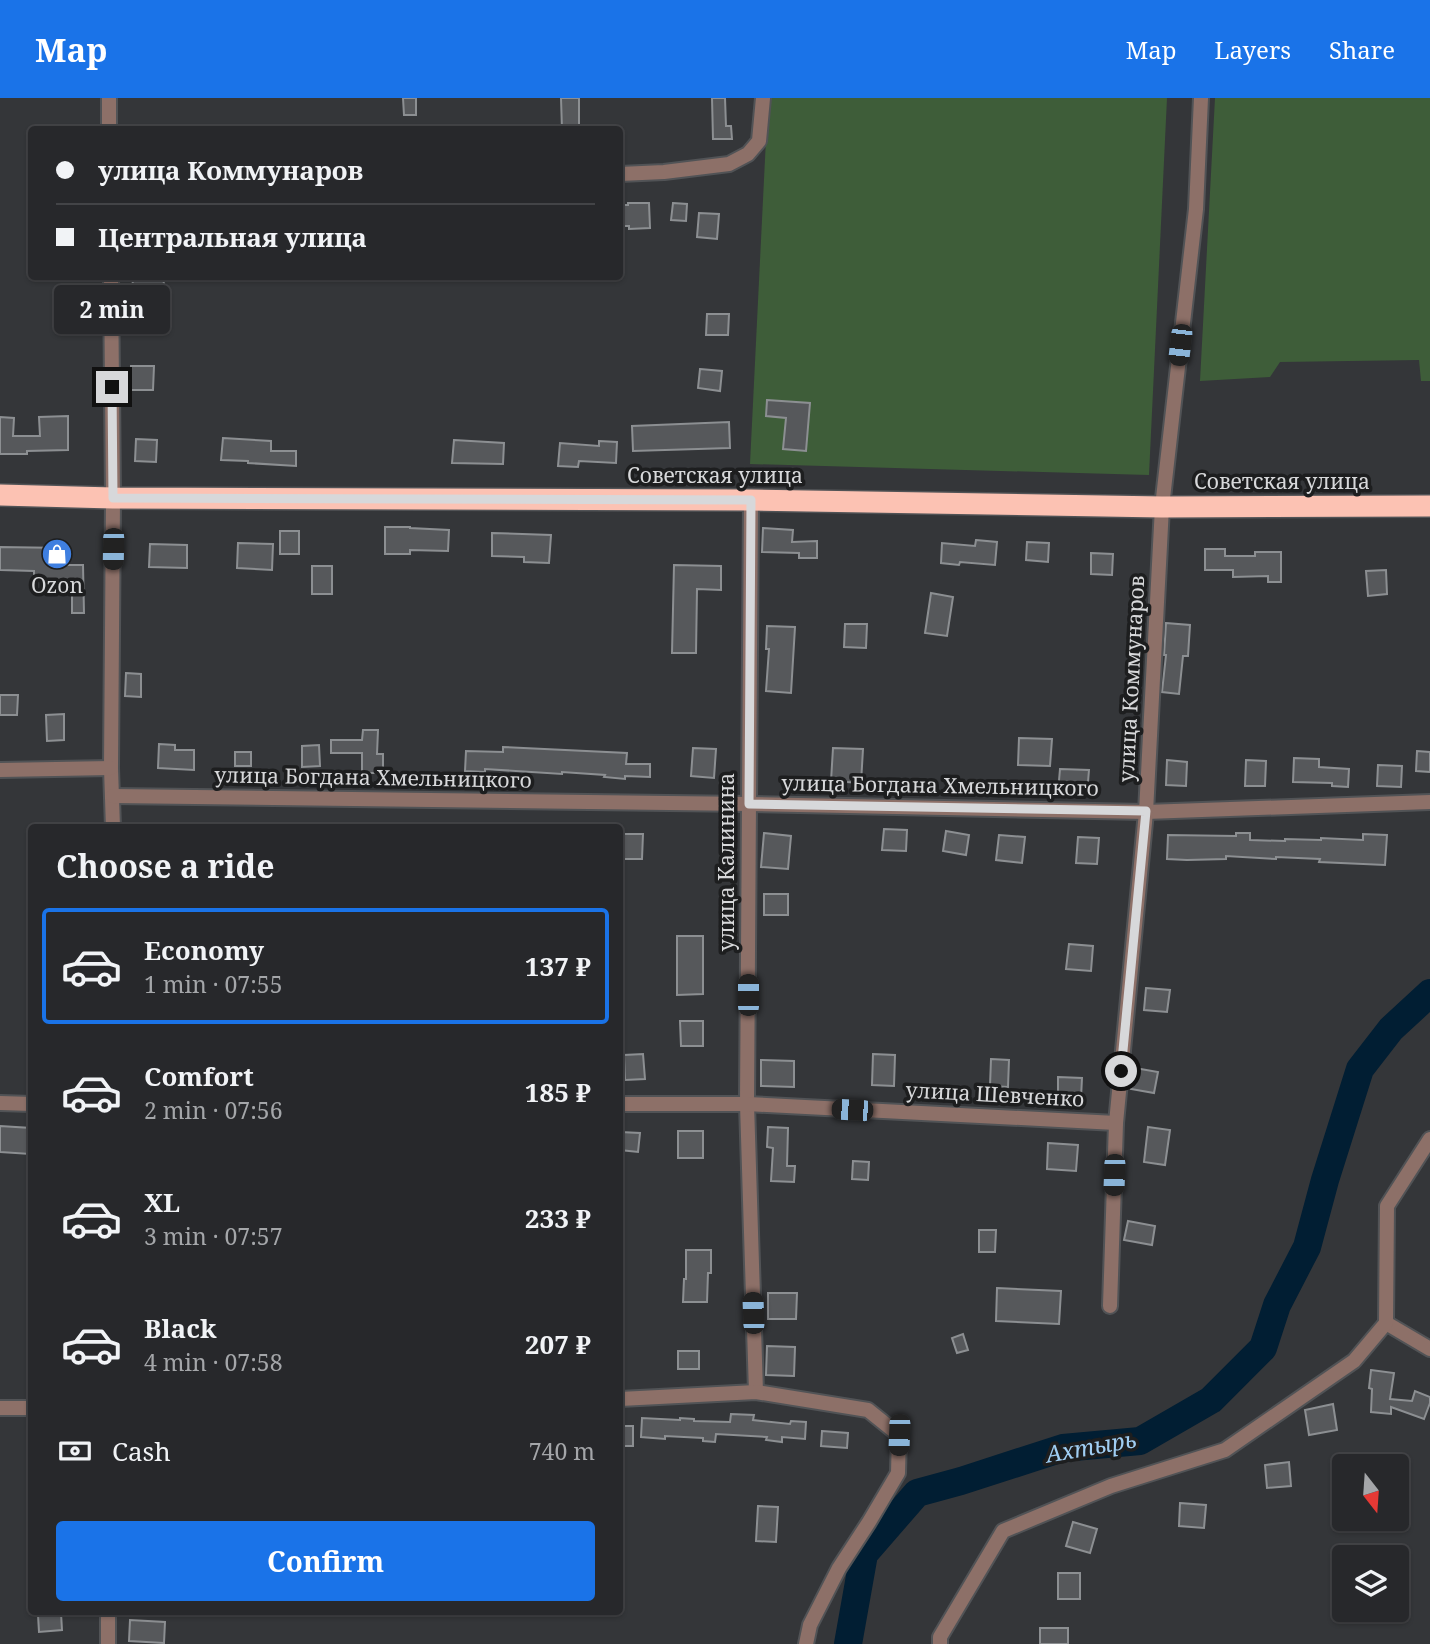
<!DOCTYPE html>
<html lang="en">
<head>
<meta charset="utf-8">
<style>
  :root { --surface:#27282b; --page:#333437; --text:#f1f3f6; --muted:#a4a6a9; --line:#434447; --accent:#1a73e8 }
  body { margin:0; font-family:"Noto Serif",serif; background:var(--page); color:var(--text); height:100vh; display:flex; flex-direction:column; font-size:26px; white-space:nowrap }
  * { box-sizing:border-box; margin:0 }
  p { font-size:23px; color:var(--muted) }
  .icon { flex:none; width:38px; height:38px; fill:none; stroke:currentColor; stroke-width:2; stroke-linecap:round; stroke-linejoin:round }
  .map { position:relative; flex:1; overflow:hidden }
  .drawer { position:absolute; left:28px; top:726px; width:595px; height:791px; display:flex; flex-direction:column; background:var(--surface); border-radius:7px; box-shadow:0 2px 5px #0004,0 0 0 2px var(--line) }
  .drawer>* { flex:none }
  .top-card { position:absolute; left:28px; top:28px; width:595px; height:154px; border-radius:7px; box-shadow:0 2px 5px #0004,0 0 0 2px var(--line); display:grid; align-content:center; height:154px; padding:0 28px; background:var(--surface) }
  .needle { width:46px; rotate:163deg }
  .tools { position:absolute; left:1332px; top:1356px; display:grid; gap:14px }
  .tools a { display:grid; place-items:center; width:77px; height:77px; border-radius:7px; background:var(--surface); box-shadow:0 2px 5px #0004,0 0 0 2px var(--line); font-size:35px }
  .end { position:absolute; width:32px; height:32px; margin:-16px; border:9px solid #d7d8da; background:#111; box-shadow:0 0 0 4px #111 }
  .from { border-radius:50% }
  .bubble { position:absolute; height:49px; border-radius:7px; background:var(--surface); box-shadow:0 2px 5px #0004,0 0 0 2px var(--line); font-size:23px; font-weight:700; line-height:49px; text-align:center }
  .car { position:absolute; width:21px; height:42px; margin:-21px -10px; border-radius:9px; box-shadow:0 0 5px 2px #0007; background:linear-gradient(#222 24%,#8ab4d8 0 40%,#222 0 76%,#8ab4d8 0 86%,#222 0) }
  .top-card b { display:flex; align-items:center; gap:24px; height:66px; font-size:26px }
  .top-card b+b { border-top:2px solid var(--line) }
  .top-card i { width:18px; height:18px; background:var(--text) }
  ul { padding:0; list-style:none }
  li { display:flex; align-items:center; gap:21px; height:116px; margin:0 14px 10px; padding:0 14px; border:4px solid transparent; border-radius:7px }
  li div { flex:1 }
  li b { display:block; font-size:26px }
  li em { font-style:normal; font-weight:700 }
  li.selected { border-color:var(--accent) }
  li>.icon { width:63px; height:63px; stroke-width:1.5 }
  h2 { padding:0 28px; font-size:32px; line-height:84px }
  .pay { display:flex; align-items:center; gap:18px; height:77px; padding:0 28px; font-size:26px }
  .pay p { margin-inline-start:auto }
  .button { display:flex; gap:14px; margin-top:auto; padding:14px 28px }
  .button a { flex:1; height:80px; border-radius:7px; background:var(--accent); color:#fff; font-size:28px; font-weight:700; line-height:80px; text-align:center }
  header { display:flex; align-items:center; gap:42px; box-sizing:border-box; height:98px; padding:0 35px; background:var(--accent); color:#fff }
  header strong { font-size:33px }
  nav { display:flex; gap:38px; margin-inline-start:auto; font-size:24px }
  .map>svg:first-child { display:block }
  .green { fill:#3e5d39 }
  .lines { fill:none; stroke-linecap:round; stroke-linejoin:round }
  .river { stroke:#011e33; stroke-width:28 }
  .building { fill:#56585b; stroke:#8c8f92; stroke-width:2 }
  .street-casing { stroke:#515356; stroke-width:18 }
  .highway-casing { stroke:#515356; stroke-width:24 }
  .street { stroke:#8d7068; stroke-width:14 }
  .highway { stroke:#fcc2b3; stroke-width:21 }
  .route { stroke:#d7d8da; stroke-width:9 }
  .labels { text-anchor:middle; stroke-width:7; stroke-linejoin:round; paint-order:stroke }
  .street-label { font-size:21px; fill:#d7d8da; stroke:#1d1e1f }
  .poi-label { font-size:21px; fill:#d7d8da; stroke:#1d1e1f }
  .water-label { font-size:23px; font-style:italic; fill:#a0cef3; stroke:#1d1e1f }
</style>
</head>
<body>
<header>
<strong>Map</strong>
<nav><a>Map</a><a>Layers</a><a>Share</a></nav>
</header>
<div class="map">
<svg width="1430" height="1546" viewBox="0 0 1430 1546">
  <rect width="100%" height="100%" fill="#343639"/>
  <!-- green -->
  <g class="green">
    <polygon points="768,0 1167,0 1149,377 750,366"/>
    <polygon points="1215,0 1430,0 1430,283 1421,283 1419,262 1280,264 1270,279 1200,283"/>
  </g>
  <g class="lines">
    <!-- river -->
    <polyline class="river" points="848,1546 864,1456 917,1395 961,1383 1063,1350 1140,1343 1211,1302 1263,1250 1277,1207 1307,1149 1325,1082 1360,971 1391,931 1430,895"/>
  </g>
  <!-- building -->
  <g class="building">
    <polygon points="403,0 416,0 416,17 404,17"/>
    <polygon points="561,0 579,0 579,32 562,32"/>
    <polygon points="712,0 725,0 726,28 731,28 732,41 713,41"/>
    <polygon points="628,105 649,105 650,130 629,131 629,128 620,128 620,107 628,107"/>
    <polygon points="673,105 687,106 686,123 671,122"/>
    <polygon points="699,115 719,116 717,141 697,139"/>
    <polygon points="133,178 164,178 162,225 131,224"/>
    <polygon points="60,198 73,200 71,224 57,223"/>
    <polygon points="707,216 729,216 728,237 706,237"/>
    <polygon points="131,268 154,268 153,292 130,292"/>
    <polygon points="700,271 722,273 720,293 698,290"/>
    <polygon points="767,302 810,305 806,353 783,351 786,320 766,318"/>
    <polygon points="68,318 68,352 27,353 27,356 0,356 0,319 14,320 13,338 40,338 39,319"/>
    <polygon points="729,324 730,350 633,353 632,328"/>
    <polygon points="223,340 271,343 271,353 296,353 296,368 248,365 248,363 221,362"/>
    <polygon points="136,341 157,342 156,364 135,363"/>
    <polygon points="454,342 504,345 503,366 452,365"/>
    <polygon points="599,343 617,344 616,365 579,363 578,369 558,368 560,345 599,348"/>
    <polygon points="385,429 410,429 410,430 449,432 448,453 410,452 410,456 385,456"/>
    <polygon points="763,430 793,432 792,444 817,443 817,460 799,460 799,455 762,454"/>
    <rect x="280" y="433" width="19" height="23"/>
    <polygon points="492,435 551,437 549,465 524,464 524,459 492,458"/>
    <polygon points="976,442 997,444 995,467 960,464 959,467 941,465 942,445 975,448"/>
    <polygon points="1027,444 1049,445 1048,464 1026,462"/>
    <polygon points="238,445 273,446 272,472 237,470"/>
    <polygon points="150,446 187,447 187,470 149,469"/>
    <polygon points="0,449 65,450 65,467 83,467 84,515 72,515 72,482 34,481 34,473 0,472"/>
    <polygon points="1205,451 1225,451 1225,458 1255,458 1255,454 1281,454 1281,484 1268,484 1268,478 1233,479 1233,472 1205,472"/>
    <polygon points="1091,455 1113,456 1112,477 1091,476"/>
    <polygon points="674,467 721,468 721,492 697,491 696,555 672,555"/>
    <rect x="312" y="468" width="20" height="28"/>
    <polygon points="1386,472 1387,496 1368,498 1366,473"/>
    <polygon points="931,495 953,499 947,538 925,535"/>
    <polygon points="1166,525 1190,527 1188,558 1183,558 1179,596 1162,594 1166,557 1164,557"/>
    <polygon points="845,526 867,526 866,550 844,549"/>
    <polygon points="767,528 795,529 791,595 766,593 769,551 766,551"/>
    <polygon points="126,575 141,576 141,599 125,598"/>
    <polygon points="0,597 18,597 17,617 0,617"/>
    <polygon points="64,616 64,642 47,643 46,617"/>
    <polygon points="363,632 378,632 377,656 383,656 383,675 362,675 362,655 331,655 331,642 362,642"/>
    <polygon points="1019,640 1052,641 1050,668 1018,667"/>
    <polygon points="159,646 175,647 175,652 194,652 194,672 158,670"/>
    <polygon points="319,647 320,668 302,669 302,648"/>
    <polygon points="503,649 627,655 626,666 650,666 650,679 625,678 625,681 604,679 605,677 562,674 562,676 485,671 485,674 465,673 466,653 503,654"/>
    <polygon points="693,650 716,651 714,680 691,678"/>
    <polygon points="833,650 863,651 861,685 831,683"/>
    <polygon points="1417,653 1430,654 1430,674 1416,673"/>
    <rect x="235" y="654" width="16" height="14"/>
    <polygon points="1294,660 1319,661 1319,669 1349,671 1348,689 1332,688 1332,685 1293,684"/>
    <polygon points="1167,662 1187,664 1186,688 1166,687"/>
    <polygon points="1246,662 1266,663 1265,688 1245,688"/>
    <polygon points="1378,667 1402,668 1401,689 1377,688"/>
    <polygon points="1060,671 1089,672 1087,696 1058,694"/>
    <polygon points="884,731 907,732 906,753 882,752"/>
    <polygon points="946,733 969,737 966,757 943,753"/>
    <polygon points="764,735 791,738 788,771 761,769"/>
    <polygon points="1236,735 1250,735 1250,742 1285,743 1285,741 1321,742 1321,740 1363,742 1363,736 1387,737 1385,767 1319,764 1320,761 1276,759 1276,761 1226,758 1226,761 1187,762 1167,761 1168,737 1236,738"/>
    <polygon points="620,736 643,736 642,761 620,761"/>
    <polygon points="999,737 1025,739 1022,765 996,762"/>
    <polygon points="1078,739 1099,740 1097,766 1076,765"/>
    <rect x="764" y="796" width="24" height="21"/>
    <polygon points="677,838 703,838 703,896 677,897"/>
    <polygon points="1069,846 1093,848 1091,873 1066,871"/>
    <polygon points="1146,890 1170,892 1167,914 1144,912"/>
    <polygon points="680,923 703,923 703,948 681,948"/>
    <polygon points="643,956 645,981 625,982 624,957"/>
    <polygon points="873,956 895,957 894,988 872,987"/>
    <polygon points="991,961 1009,962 1008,989 990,988"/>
    <polygon points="761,962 794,963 794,989 761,988"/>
    <polygon points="1135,970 1158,974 1154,995 1131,991"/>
    <polygon points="1058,979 1082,980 1081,1000 1058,999"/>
    <polygon points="0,1028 31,1030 30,1056 0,1054"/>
    <polygon points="768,1029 788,1030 787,1068 795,1068 794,1084 771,1083 773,1050 767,1049"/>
    <polygon points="1148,1029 1170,1032 1165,1067 1144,1064"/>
    <rect x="678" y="1033" width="25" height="27"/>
    <polygon points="620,1034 640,1035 638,1054 620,1052"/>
    <polygon points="1048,1045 1078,1047 1076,1073 1047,1071"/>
    <polygon points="853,1063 869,1064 868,1082 852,1081"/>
    <polygon points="1128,1123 1155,1128 1152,1147 1124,1142"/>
    <polygon points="979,1132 996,1132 995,1154 979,1154"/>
    <polygon points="686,1152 711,1152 711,1175 708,1175 707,1204 683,1204 684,1181 686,1181"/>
    <polygon points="997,1190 1061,1193 1059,1226 996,1223"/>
    <polygon points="768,1195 797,1195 796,1221 768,1221"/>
    <polygon points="963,1236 968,1252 957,1255 952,1240"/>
    <polygon points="767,1248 795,1249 794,1278 766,1277"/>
    <rect x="678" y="1253" width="21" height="18"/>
    <polygon points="1371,1272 1394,1275 1390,1301 1412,1303 1415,1293 1430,1299 1430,1305 1424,1321 1391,1309 1391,1316 1371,1314 1372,1291 1369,1290"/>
    <polygon points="1333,1306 1337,1332 1309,1337 1305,1312"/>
    <polygon points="731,1316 754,1317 753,1322 790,1326 791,1323 806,1324 805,1341 782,1339 782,1344 766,1342 767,1339 716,1336 715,1344 703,1343 703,1340 665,1338 665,1341 641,1339 642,1320 680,1322 680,1320 694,1321 694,1323 730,1324"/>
    <rect x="620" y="1328" width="13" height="20"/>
    <polygon points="822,1333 848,1335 847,1350 821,1348"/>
    <polygon points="1289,1364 1291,1388 1267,1390 1265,1367"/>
    <polygon points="1180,1405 1206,1407 1204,1430 1179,1428"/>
    <polygon points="758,1408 778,1409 776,1444 756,1443"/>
    <polygon points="1073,1424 1097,1431 1090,1455 1066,1448"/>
    <rect x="1058" y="1475" width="22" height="26"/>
    <polygon points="61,1515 62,1532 39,1534 38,1517"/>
    <polygon points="130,1522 165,1524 164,1545 129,1543"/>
    <rect x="1040" y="1530" width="28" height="16"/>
  </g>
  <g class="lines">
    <!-- street casing -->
    <g class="street-casing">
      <g id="street">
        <polyline points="109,0 109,32"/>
        <polyline points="620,76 664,74 729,66 748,56 759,43 763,0"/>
        <polyline points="111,178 113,400 111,670 113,730"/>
        <polyline points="751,402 747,1006 756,1294"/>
        <polyline points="0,672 111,670"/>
        <polyline points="113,698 749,706 1146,714 1430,704"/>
        <polyline points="0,1005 32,1006"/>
        <polyline points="620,1006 747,1006 1116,1025"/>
        <polyline points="1110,1208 1116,1025 1146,714 1162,409 1196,111 1201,0"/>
        <polyline points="1386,1225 1430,1251"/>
        <polyline points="620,1301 756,1294 868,1312 899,1337 898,1375 869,1424 839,1470 810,1527 806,1546"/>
        <polyline points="0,1310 32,1310"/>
        <polyline points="108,1546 108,1514"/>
        <polyline points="940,1546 940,1539 1003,1433 1111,1388 1225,1352 1354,1263 1386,1225 1387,1108 1430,1041"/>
      </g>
    </g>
    <!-- highway casing -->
    <g class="highway-casing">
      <polyline id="highway" points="0,397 113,400 751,402 1162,409 1430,408"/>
    </g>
    <!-- street -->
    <use href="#street" class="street"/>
    <!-- highway -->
    <use href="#highway" class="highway"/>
  </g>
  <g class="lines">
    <!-- route -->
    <polyline class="route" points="112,289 113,400 751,402 749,706 1146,713 1121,973"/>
  </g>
  <!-- icons -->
  <defs>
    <g id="shop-disc" transform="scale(1.575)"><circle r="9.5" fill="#3f7fe0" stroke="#1d1e1f"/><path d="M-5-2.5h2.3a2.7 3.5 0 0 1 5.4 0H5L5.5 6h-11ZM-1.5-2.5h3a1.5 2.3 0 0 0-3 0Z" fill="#fff"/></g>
  </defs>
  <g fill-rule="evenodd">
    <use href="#shop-disc" x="57" y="456"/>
  </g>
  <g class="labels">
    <!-- street labels -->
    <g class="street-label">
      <text x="715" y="385">Советская улица</text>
      <text x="1282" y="391">Советская улица</text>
      <text transform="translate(1132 581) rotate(-87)" y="7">улица Коммунаров</text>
      <text transform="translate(373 680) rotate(1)" y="7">улица Богдана Хмельницкого</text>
      <text transform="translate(940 688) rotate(1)" y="7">улица Богдана Хмельницкого</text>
      <text transform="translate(727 764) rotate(-90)" y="7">улица Калинина</text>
      <text transform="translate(995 997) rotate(3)" y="7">улица Шевченко</text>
    </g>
    <!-- poi labels -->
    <g class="poi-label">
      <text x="57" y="495">Ozon</text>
    </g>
    <!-- water labels -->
    <g class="water-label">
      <text transform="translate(1091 1349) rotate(-10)" y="8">Ахтырь</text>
    </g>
  </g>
</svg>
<div class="tools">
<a><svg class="needle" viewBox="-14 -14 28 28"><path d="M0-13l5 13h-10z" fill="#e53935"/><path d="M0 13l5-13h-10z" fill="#a4a6a9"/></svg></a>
<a><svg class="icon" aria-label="layers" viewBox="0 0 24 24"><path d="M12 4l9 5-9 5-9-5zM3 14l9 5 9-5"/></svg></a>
</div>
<i class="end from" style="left:1121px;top:973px"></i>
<i class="end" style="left:112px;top:289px"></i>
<div class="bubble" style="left:54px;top:187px;width:116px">2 min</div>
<i class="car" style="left:1180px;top:247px;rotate:187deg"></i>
<i class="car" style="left:113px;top:451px;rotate:181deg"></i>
<i class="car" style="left:748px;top:897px;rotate:0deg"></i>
<i class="car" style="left:852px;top:1012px;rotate:273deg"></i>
<i class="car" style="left:1114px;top:1077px;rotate:182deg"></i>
<i class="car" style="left:753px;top:1215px;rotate:358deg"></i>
<i class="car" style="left:899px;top:1337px;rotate:182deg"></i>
<div class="top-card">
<b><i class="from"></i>улица Коммунаров</b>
<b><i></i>Центральная улица</b>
</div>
<section class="drawer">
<h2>Choose a ride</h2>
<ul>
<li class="selected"><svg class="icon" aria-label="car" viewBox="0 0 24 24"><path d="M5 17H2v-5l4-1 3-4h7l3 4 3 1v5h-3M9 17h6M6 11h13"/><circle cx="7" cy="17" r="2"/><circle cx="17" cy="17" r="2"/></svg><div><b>Economy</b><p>1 min · 07:55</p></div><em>137 ₽</em></li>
<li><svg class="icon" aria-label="car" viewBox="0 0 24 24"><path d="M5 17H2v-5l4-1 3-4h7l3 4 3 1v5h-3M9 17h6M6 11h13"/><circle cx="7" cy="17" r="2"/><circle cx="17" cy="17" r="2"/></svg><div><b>Comfort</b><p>2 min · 07:56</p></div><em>185 ₽</em></li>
<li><svg class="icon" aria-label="car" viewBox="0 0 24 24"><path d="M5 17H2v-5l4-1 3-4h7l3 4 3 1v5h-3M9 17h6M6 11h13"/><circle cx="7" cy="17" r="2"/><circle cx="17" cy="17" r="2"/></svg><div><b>XL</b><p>3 min · 07:57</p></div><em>233 ₽</em></li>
<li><svg class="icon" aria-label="car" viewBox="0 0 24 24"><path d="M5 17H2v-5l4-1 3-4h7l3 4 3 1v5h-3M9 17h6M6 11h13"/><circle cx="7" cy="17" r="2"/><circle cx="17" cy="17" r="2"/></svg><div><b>Black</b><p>4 min · 07:58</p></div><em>207 ₽</em></li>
</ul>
<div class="pay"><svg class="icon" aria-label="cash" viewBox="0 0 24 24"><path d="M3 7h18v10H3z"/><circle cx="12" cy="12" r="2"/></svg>Cash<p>740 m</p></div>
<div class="button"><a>Confirm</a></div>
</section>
</div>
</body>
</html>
